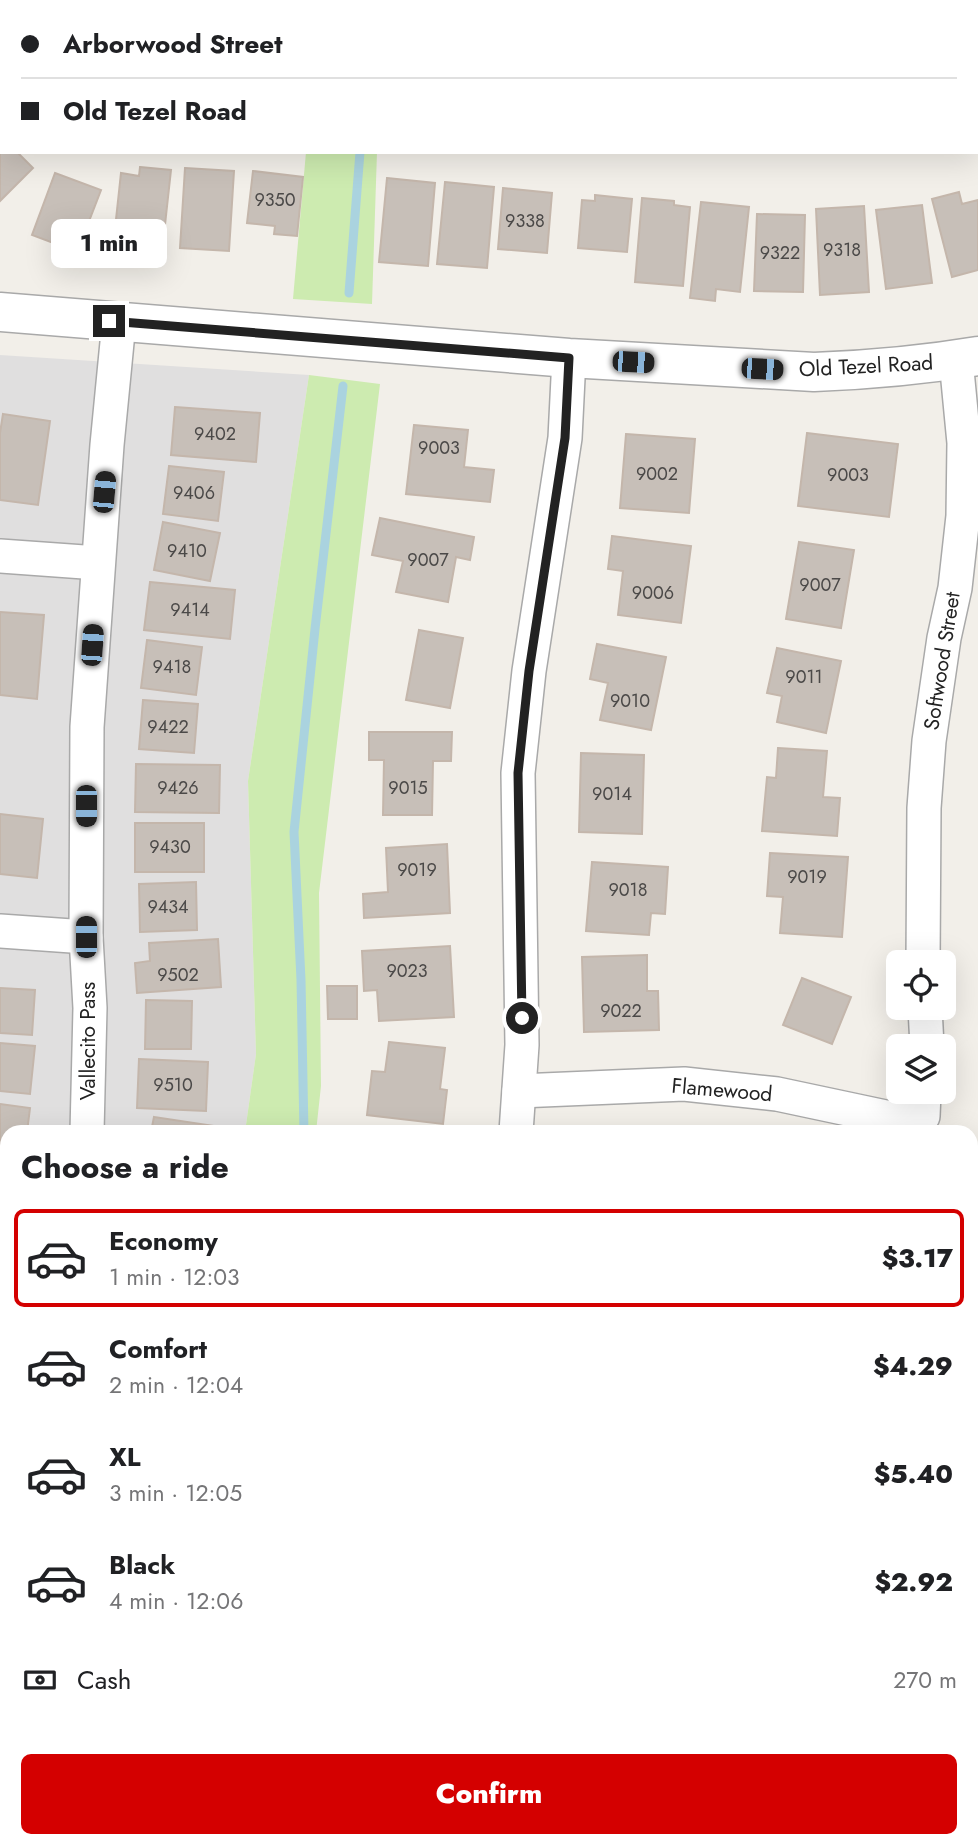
<!DOCTYPE html>
<html lang="en">
<head>
<meta charset="utf-8">
<style>
  :root { --surface:#fff; --page:#f6f6f6; --text:#202124; --muted:#757577; --line:#e0e0e0; --accent:#d40000 }
  body { margin:0; font-family:Jost,sans-serif; background:var(--page); color:var(--text); height:100vh; display:flex; flex-direction:column; font-size:26px; white-space:nowrap }
  * { box-sizing:border-box; margin:0 }
  p { font-size:23px; color:var(--muted) }
  .icon { flex:none; width:38px; height:38px; fill:none; stroke:currentColor; stroke-width:2; stroke-linecap:round; stroke-linejoin:round }
  .map { position:relative; flex:1; overflow:hidden }
  .side { position:absolute; left:0px; top:1125px; width:978px; height:723px; display:flex; flex-direction:column; background:var(--surface); border-radius:21px 21px 0 0; box-shadow:0 7px 28px #0002 }
  .side>* { flex:none }
  .top-card { position:absolute; left:0px; top:0px; width:978px; height:154px; box-shadow:0 7px 28px #0002; display:grid; align-content:center; height:154px; padding:0 21px; background:var(--surface) }
  .tools { position:absolute; left:886px; top:950px; display:grid; gap:14px }
  .tools a { display:grid; place-items:center; width:70px; height:70px; border-radius:10px; background:var(--surface); box-shadow:0 7px 28px #0002; font-size:35px }
  .end { position:absolute; width:32px; height:32px; margin:-16px; border:9px solid #222; background:#fff; box-shadow:0 0 0 4px #fff }
  .from { border-radius:50% }
  .bubble { position:absolute; height:49px; border-radius:10px; background:var(--surface); box-shadow:0 7px 28px #0002; font-size:23px; font-weight:800; line-height:49px; text-align:center }
  .car { position:absolute; width:21px; height:42px; margin:-21px -10px; border-radius:9px; box-shadow:0 0 5px 2px #0007; background:linear-gradient(#222 24%,#8ab4d8 0 40%,#222 0 76%,#8ab4d8 0 86%,#222 0) }
  .top-card b { display:flex; align-items:center; gap:24px; height:66px; font-size:26px }
  .top-card b+b { border-top:2px solid var(--line) }
  .top-card i { width:18px; height:18px; background:var(--text) }
  ul { padding:0; list-style:none }
  li { display:flex; align-items:center; gap:21px; height:98px; margin:0 14px 10px; padding:0 7px; border:4px solid transparent; border-radius:10px }
  li div { flex:1 }
  li b { display:block; font-size:26px }
  li em { font-style:normal; font-weight:800 }
  li.selected { border-color:var(--accent) }
  li>.icon { width:63px; height:63px; stroke-width:1.5 }
  h2 { padding:0 21px; font-size:32px; line-height:84px }
  .pay { display:flex; align-items:center; gap:18px; height:77px; padding:0 21px; font-size:26px }
  .pay p { margin-inline-start:auto }
  .cta { display:flex; gap:14px; margin-top:auto; padding:14px 21px }
  .cta a { flex:1; height:80px; border-radius:10px; background:var(--accent); color:#fff; font-size:28px; font-weight:800; line-height:80px; text-align:center }
  .map>svg:first-child { display:block }
  .residential { fill:#e0dfdf }
  .grass { fill:#cdebb0 }
  .lines { fill:none; stroke-linecap:round; stroke-linejoin:round }
  .stream { stroke:#aad3df; stroke-width:9 }
  .building { fill:#c7bfb8; stroke:#c4b6ab; stroke-width:2 }
  .minor-casing { stroke:#a9a9a9; stroke-width:36 }
  .tertiary-casing { stroke:#a9a9a9; stroke-width:41 }
  .minor { stroke:#fff; stroke-width:33 }
  .tertiary { stroke:#fff; stroke-width:38 }
  .route { stroke:#222; stroke-width:9 }
  .labels { text-anchor:middle; stroke-width:6; stroke-linejoin:round; paint-order:stroke }
  .number-label { font-size:18px; fill:#4b4948 }
  .street-label { font-size:21px; fill:#222; stroke:#fff }
</style>
</head>
<body>
<div class="map">
<svg width="978" height="1847" viewBox="0 0 978 1847">
  <rect width="100%" height="100%" fill="#f2efe9"/>
  <!-- residential -->
  <polygon class="residential" points="0,355 309,375 248,781 256,1054 245,1132 7,1132 7,1841 191,1841 190,1847 0,1847"/>
  <!-- grass -->
  <g class="grass">
    <polygon points="320,0 441,0 441,2 319,2"/>
    <polygon points="306,152 377,152 372,304 293,299"/>
    <polygon points="309,375 380,384 319,893 321,1086 316,1132 245,1132 256,1054 248,781"/>
    <polygon points="191,1841 315,1841 316,1847 190,1847"/>
  </g>
  <g class="lines">
    <!-- stream -->
    <g class="stream">
      <polyline points="371,2 371,0"/>
      <polyline points="349,293 360,152"/>
      <polyline points="304,1132 301,980 294,832 315,629 343,386"/>
      <polyline points="284,1841 285,1847"/>
    </g>
  </g>
  <!-- building -->
  <g class="building">
    <rect x="506" y="0" width="48" height="2"/>
    <polygon points="572,0 616,0 616,2 571,2"/>
    <rect x="632" y="0" width="48" height="2"/>
    <polygon points="0,9 2,10 2,60 0,59"/>
    <polygon points="2,131 2,152 17,152 33,168 0,201 0,133"/>
    <polygon points="140,167 171,170 163,243 114,238 121,173 139,176"/>
    <polygon points="185,168 234,171 229,251 180,248"/>
    <polygon points="253,171 303,177 297,236 274,234 275,226 247,223"/>
    <polygon points="55,173 101,190 81,242 60,234 56,244 32,235"/>
    <polygon points="387,178 435,183 428,266 379,262"/>
    <polygon points="445,182 494,187 487,268 437,264"/>
    <polygon points="503,188 552,193 547,253 498,249"/>
    <polygon points="959,192 962,204 978,200 978,270 952,277 932,199"/>
    <polygon points="595,195 632,199 627,252 578,248 582,200 595,201"/>
    <polygon points="642,198 674,201 674,205 690,207 683,286 635,282"/>
    <polygon points="701,202 749,207 740,292 716,289 715,301 690,298"/>
    <polygon points="922,205 932,283 886,289 876,210"/>
    <polygon points="864,206 869,292 820,295 816,209"/>
    <polygon points="757,214 805,215 803,292 754,291"/>
    <polygon points="175,407 260,413 256,462 171,455"/>
    <polygon points="3,414 50,421 38,505 0,500 0,433"/>
    <polygon points="414,425 468,430 464,467 494,470 490,502 406,494"/>
    <polygon points="807,433 898,444 889,517 798,506"/>
    <polygon points="626,434 695,439 689,513 620,508"/>
    <polygon points="169,466 224,472 218,521 163,514"/>
    <polygon points="380,518 474,537 470,560 456,557 448,602 396,592 403,561 372,555"/>
    <polygon points="163,522 220,533 210,581 154,570"/>
    <polygon points="612,536 691,546 681,623 618,615 623,571 608,569"/>
    <polygon points="799,542 854,550 841,628 786,619"/>
    <polygon points="150,582 235,590 230,639 144,630"/>
    <polygon points="0,612 44,615 37,699 0,695"/>
    <polygon points="419,630 463,638 450,708 406,700"/>
    <polygon points="147,640 202,647 196,695 141,688"/>
    <polygon points="597,644 666,657 651,730 600,720 608,683 590,679"/>
    <polygon points="777,648 841,661 826,733 777,722 782,696 767,693"/>
    <polygon points="143,700 198,704 194,753 139,749"/>
    <polygon points="369,732 452,732 451,761 433,761 432,815 383,815 384,760 369,760"/>
    <polygon points="778,748 827,751 823,797 840,798 837,836 762,831 767,777 776,778"/>
    <polygon points="581,753 644,755 642,834 579,832"/>
    <polygon points="136,764 220,765 219,813 135,812"/>
    <polygon points="0,814 43,819 37,878 0,874"/>
    <rect x="135" y="823" width="69" height="49"/>
    <polygon points="447,844 450,913 364,918 363,894 388,892 386,848"/>
    <polygon points="770,853 848,857 842,937 780,933 783,897 767,896"/>
    <polygon points="592,862 668,867 665,914 651,913 649,935 586,931"/>
    <polygon points="196,882 197,930 140,932 139,884"/>
    <polygon points="218,939 221,987 137,993 135,963 150,961 149,943"/>
    <polygon points="450,946 454,1017 379,1021 377,990 364,991 362,951"/>
    <polygon points="647,955 647,991 658,991 659,1030 584,1032 582,957"/>
    <polygon points="802,978 851,997 832,1044 783,1025"/>
    <polygon points="327,986 357,986 357,1019 328,1019"/>
    <polygon points="0,988 35,990 32,1035 0,1033"/>
    <polygon points="146,1000 192,1001 191,1049 145,1049"/>
    <polygon points="389,1042 445,1048 440,1089 447,1090 443,1124 367,1115 372,1071 385,1072"/>
    <polygon points="0,1043 35,1046 30,1094 0,1091"/>
    <polygon points="139,1059 208,1062 206,1111 137,1108"/>
    <polygon points="0,1104 30,1108 27,1132 7,1132 7,1153 0,1152"/>
    <polygon points="154,1117 221,1127 220,1132 151,1132"/>
    <polygon points="0,1167 7,1168 7,1217 0,1216"/>
    <polygon points="978,1185 978,1265 971,1271 971,1190"/>
    <polygon points="0,1227 7,1229 6,1278 0,1277"/>
    <polygon points="0,1285 7,1286 1,1333 0,1333"/>
    <polygon points="971,1466 978,1482 978,1493 971,1496"/>
    <polygon points="62,1841 119,1841 118,1847 61,1847"/>
    <polygon points="371,1841 447,1841 448,1847 373,1847"/>
    <rect x="589" y="1841" width="67" height="6"/>
    <polygon points="878,1841 951,1841 953,1847 879,1847"/>
  </g>
  <g class="lines">
    <!-- minor casing -->
    <g class="minor-casing">
      <g id="minor">
        <polyline points="127,2 128,0"/>
        <polyline points="976,124 978,124"/>
        <polyline points="0,556 98,563"/>
        <polyline points="0,931 86,937"/>
        <polyline points="923,962 924,808 929,741 944,638 955,588 963,516 964,443 956,360"/>
        <polyline points="925,1008 927,1046"/>
        <polyline points="519,1091 684,1084 777,1094 890,1118 923,1116 924,1092"/>
        <polyline points="87,1132 90,1008 86,937 87,727 107,445 119,322"/>
        <polyline points="516,1132 522,1045 518,773 529,671 565,438 569,358"/>
        <polyline points="0,1728 7,1682"/>
        <polyline points="521,1841 521,1847"/>
      </g>
    </g>
    <!-- tertiary casing -->
    <g class="tertiary-casing">
      <path id="tertiary" d="M0,312L569,358L814,372C868,370 924,365 978,356"/>
    </g>
    <!-- minor -->
    <use href="#minor" class="minor"/>
    <!-- tertiary -->
    <use href="#tertiary" class="tertiary"/>
  </g>
  <g class="lines">
    <!-- route -->
    <polyline class="route" points="109,321 569,358 565,438 529,671 518,773 522,1018"/>
  </g>
  <g class="labels">
    <!-- number labels -->
    <g class="number-label">
      <text x="275" y="206">9350</text>
      <text x="525" y="227">9338</text>
      <text x="842" y="256">9318</text>
      <text x="780" y="259">9322</text>
      <text x="215" y="440">9402</text>
      <text x="439" y="454">9003</text>
      <text x="657" y="480">9002</text>
      <text x="848" y="481">9003</text>
      <text x="194" y="499">9406</text>
      <text x="187" y="557">9410</text>
      <text x="428" y="566">9007</text>
      <text x="820" y="591">9007</text>
      <text x="653" y="599">9006</text>
      <text x="190" y="616">9414</text>
      <text x="172" y="673">9418</text>
      <text x="804" y="683">9011</text>
      <text x="630" y="707">9010</text>
      <text x="168" y="733">9422</text>
      <text x="178" y="794">9426</text>
      <text x="408" y="794">9015</text>
      <text x="612" y="800">9014</text>
      <text x="170" y="853">9430</text>
      <text x="417" y="876">9019</text>
      <text x="807" y="883">9019</text>
      <text x="628" y="896">9018</text>
      <text x="168" y="913">9434</text>
      <text x="407" y="977">9023</text>
      <text x="178" y="981">9502</text>
      <text x="621" y="1017">9022</text>
      <text x="173" y="1091">9510</text>
    </g>
    <!-- street labels -->
    <g class="street-label">
      <text transform="translate(866 366) rotate(-3)" y="7">Old Tezel Road</text>
      <text transform="translate(942 661) rotate(-81)" y="7">Softwood Street</text>
      <text transform="translate(88 1041) rotate(-90)" y="7">Vallecito Pass</text>
      <text transform="translate(722 1090) rotate(5)" y="7">Flamewood</text>
    </g>
  </g>
</svg>
<div class="tools">
<a><svg class="icon" aria-label="locate" viewBox="0 0 24 24"><circle cx="12" cy="12" r="6"/><path d="M12 2v4M12 18v4M2 12h4M18 12h4"/></svg></a>
<a><svg class="icon" aria-label="layers" viewBox="0 0 24 24"><path d="M12 4l9 5-9 5-9-5zM3 14l9 5 9-5"/></svg></a>
</div>
<i class="end from" style="left:522px;top:1018px"></i>
<i class="end" style="left:109px;top:321px"></i>
<div class="bubble" style="left:51px;top:219px;width:116px">1 min</div>
<i class="car" style="left:633px;top:362px;rotate:93deg"></i>
<i class="car" style="left:762px;top:369px;rotate:93deg"></i>
<i class="car" style="left:104px;top:492px;rotate:5deg"></i>
<i class="car" style="left:92px;top:645px;rotate:4deg"></i>
<i class="car" style="left:86px;top:806px;rotate:180deg"></i>
<i class="car" style="left:86px;top:937px;rotate:0deg"></i>
<div class="top-card">
<b><i class="from"></i>Arborwood Street</b>
<b><i></i>Old Tezel Road</b>
</div>
<section class="side">
<h2>Choose a ride</h2>
<ul>
<li class="selected"><svg class="icon" aria-label="car" viewBox="0 0 24 24"><path d="M5 17H2v-5l4-1 3-4h7l3 4 3 1v5h-3M9 17h6M6 11h13"/><circle cx="7" cy="17" r="2"/><circle cx="17" cy="17" r="2"/></svg><div><b>Economy</b><p>1 min · 12:03</p></div><em>$3.17</em></li>
<li><svg class="icon" aria-label="car" viewBox="0 0 24 24"><path d="M5 17H2v-5l4-1 3-4h7l3 4 3 1v5h-3M9 17h6M6 11h13"/><circle cx="7" cy="17" r="2"/><circle cx="17" cy="17" r="2"/></svg><div><b>Comfort</b><p>2 min · 12:04</p></div><em>$4.29</em></li>
<li><svg class="icon" aria-label="car" viewBox="0 0 24 24"><path d="M5 17H2v-5l4-1 3-4h7l3 4 3 1v5h-3M9 17h6M6 11h13"/><circle cx="7" cy="17" r="2"/><circle cx="17" cy="17" r="2"/></svg><div><b>XL</b><p>3 min · 12:05</p></div><em>$5.40</em></li>
<li><svg class="icon" aria-label="car" viewBox="0 0 24 24"><path d="M5 17H2v-5l4-1 3-4h7l3 4 3 1v5h-3M9 17h6M6 11h13"/><circle cx="7" cy="17" r="2"/><circle cx="17" cy="17" r="2"/></svg><div><b>Black</b><p>4 min · 12:06</p></div><em>$2.92</em></li>
</ul>
<div class="pay"><svg class="icon" aria-label="cash" viewBox="0 0 24 24"><path d="M3 7h18v10H3z"/><circle cx="12" cy="12" r="2"/></svg>Cash<p>270 m</p></div>
<div class="cta"><a>Confirm</a></div>
</section>
</div>
</body>
</html>
